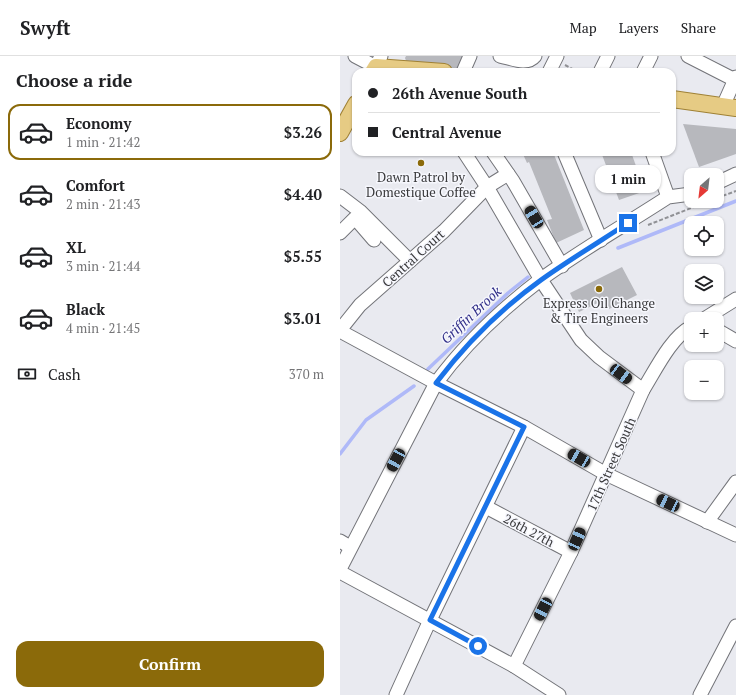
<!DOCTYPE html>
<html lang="en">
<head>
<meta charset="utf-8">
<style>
  :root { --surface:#fff; --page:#f6f6f6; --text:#202124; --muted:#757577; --line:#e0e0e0; --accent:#8b6a0a }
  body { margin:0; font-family:"PT Serif",serif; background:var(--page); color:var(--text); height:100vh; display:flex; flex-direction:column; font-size:15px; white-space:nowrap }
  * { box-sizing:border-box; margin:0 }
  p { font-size:13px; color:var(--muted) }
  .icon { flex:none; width:22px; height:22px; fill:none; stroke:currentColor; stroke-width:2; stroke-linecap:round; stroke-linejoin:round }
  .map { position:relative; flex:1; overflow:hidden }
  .panel { display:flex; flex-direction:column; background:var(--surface); width:340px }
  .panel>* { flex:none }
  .banner { position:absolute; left:12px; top:12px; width:324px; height:88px; border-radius:12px; box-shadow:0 1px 3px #0004; display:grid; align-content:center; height:88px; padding:0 16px; background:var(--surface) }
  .needle { width:26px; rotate:208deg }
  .buttons { position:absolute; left:344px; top:112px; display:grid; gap:8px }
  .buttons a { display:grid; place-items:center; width:40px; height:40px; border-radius:8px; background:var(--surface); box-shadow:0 1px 3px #0004; font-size:20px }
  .end { position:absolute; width:18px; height:18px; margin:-9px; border:5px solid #1a73e8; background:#fff; box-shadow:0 0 0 2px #fff }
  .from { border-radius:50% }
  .bubble { position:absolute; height:28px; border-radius:12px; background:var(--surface); box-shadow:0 1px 3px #0004; font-size:13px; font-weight:600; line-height:28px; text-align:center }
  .car { position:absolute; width:12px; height:24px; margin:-12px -6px; border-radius:5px; box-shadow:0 0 3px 1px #0007; background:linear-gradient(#222 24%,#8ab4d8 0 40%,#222 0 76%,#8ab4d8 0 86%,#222 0) }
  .banner b { display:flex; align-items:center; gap:14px; height:38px; font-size:15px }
  .banner b+b { border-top:1px solid var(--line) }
  .banner i { width:10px; height:10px; background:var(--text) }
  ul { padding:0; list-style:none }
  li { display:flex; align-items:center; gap:12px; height:56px; margin:0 8px 6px; padding:0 8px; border:2px solid transparent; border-radius:12px }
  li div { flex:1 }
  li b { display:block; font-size:15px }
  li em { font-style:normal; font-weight:600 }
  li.current { border-color:var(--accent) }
  li>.icon { width:36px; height:36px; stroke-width:1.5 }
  h2 { padding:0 16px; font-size:18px; line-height:48px }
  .pay { display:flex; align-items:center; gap:10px; height:44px; padding:0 16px; font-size:15px }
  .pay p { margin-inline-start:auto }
  .action { display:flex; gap:8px; margin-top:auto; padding:8px 16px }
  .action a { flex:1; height:46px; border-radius:12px; background:var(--accent); color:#fff; font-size:16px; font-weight:600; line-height:46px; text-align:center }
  header { display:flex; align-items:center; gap:24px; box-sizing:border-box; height:56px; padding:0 20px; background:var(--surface); border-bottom:1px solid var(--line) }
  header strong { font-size:19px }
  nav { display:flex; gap:22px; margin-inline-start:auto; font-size:14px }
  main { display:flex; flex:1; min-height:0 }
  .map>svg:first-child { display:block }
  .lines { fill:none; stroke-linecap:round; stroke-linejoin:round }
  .stream { stroke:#afb9f8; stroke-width:3.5 }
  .building { fill:#b7b8bd }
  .minor-casing { stroke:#737479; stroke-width:15 }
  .major-casing { stroke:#9f8135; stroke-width:18 }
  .path { stroke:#909195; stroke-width:2; stroke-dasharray:4 2; stroke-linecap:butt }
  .minor { stroke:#fff; stroke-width:13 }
  .major { stroke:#e6cb84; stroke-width:16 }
  .route { stroke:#1a73e8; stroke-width:5 }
  .poi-dot { fill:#8b6a0a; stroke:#f6f7fd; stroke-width:1.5 }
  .labels { text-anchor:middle; stroke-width:3; stroke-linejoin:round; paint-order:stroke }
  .poi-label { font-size:13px; fill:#39393b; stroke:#f6f7fd }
  .street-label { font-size:13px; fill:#39393b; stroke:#f6f7fd }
  .water-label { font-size:14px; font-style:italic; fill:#323089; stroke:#f6f7fd }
</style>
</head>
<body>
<header>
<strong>Swyft</strong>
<nav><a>Map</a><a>Layers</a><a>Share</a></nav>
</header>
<main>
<section class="panel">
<h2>Choose a ride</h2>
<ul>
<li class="current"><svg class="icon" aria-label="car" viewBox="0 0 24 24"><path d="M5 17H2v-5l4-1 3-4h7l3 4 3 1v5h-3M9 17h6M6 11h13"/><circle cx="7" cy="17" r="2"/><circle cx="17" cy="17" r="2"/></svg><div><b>Economy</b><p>1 min · 21:42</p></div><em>$3.26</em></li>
<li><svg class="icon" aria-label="car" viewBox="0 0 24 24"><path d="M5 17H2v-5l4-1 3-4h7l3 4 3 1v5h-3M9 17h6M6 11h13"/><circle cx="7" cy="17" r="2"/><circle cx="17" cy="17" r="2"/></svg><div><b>Comfort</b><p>2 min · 21:43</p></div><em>$4.40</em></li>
<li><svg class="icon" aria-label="car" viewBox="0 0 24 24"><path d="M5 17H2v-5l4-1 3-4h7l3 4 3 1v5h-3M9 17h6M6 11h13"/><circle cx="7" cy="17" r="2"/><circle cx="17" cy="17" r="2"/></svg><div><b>XL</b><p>3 min · 21:44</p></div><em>$5.55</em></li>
<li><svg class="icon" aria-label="car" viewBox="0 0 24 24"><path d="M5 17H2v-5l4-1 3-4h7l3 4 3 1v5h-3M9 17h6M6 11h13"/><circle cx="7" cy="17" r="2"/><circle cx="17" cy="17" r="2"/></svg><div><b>Black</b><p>4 min · 21:45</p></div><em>$3.01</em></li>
</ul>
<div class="pay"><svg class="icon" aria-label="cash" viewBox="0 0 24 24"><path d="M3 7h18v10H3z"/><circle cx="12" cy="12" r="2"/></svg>Cash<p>370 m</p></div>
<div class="action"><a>Confirm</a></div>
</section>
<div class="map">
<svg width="396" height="639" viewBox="0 0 396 639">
  <rect width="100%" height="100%" fill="#e9eaf0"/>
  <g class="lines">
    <!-- stream -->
    <g class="stream">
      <polyline points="278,192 396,145"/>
      <polyline points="88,313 168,237 188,221"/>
      <polyline points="0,398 26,364 74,330"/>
    </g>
  </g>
  <!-- building -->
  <g class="building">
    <polygon points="66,0 126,0 120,13 67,7 65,2"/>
    <polygon points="343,68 396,73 396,98 359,111"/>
    <polygon points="182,96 213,96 244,174 216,187 207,164 212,163 189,106 187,107"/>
    <polygon points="261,96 291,96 305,135 279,144"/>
    <polygon points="282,211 297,239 269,253 264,244 239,256 230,237"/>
  </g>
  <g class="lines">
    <!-- minor casing -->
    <g class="minor-casing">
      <g id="minor">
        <polyline points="15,0 36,11 41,0"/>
        <path d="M160,0C171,2 187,10 195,0"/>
        <polyline points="348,0 395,24"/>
        <polyline points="123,16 130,0"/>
        <polyline points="209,16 217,0"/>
        <polyline points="260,16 268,0"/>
        <polyline points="303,16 311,0"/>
        <polyline points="383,50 396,21"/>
        <path d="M124,96L147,131L201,224L241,284L259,301L303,334C315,315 331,281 351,271"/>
        <polyline points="153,96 173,125 222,210"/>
        <polyline points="224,96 261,184"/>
        <polyline points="312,96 328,141"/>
        <polyline points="377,127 396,118"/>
        <polyline points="0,140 21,156 70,205"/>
        <polyline points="0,177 15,162 34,184"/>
        <polyline points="364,263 396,243"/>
        <polyline points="0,274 20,249 104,175 147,131 168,118"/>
        <polyline points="377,274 396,285"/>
        <polyline points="0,275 96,327 184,371 266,418 396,479"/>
        <polyline points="146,451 231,496"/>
        <polyline points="367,466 396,426"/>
        <polyline points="0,485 10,491"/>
        <path d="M0,513L96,327C125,288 162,253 200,224C241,194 285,169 328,141L351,138"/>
        <polyline points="0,516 174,610 219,639"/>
        <polyline points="174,610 231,496 303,334"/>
        <polyline points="56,639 90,564 184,371"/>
        <polyline points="360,639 396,570"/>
      </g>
    </g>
    <!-- major casing -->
    <g class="major-casing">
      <g id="major">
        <polyline points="33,16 36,11 104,16"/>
        <polyline points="332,43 396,52"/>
        <polyline points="0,77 16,48"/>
      </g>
    </g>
    <!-- path -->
    <g class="path">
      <polyline points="225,9 238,16"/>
      <polyline points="377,142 396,135"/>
      <polyline points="308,169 369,145"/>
    </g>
    <!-- minor -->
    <use href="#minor" class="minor"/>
    <!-- major -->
    <use href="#major" class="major"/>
  </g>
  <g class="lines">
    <!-- route -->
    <path class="route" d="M138,590L90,564L184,371L96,327C125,289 162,252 201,224C229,204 259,186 288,167"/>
  </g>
  <!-- markers -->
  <g class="poi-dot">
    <circle cx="81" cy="107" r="4"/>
    <circle cx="259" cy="233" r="4"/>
  </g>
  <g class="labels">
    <!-- poi labels -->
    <g class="poi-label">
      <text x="81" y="126">Dawn Patrol by<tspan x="81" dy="15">Domestique Coffee</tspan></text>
      <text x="259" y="252">Express Oil Change<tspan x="259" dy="15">&amp; Tire Engineers</tspan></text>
    </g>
    <!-- street labels -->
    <g class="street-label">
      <text transform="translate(73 202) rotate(-42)" y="5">Central Court</text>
      <text transform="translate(271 408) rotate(-66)" y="5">17th Street South</text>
      <text transform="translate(189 474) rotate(28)" y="5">26th 27th</text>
    </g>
    <!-- water labels -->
    <g class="water-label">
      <text transform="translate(131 259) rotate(-43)" y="5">Griffin Brook</text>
    </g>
  </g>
</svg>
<div class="buttons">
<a><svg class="needle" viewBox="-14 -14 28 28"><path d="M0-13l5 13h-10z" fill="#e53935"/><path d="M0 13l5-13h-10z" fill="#757577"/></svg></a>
<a><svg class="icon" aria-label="locate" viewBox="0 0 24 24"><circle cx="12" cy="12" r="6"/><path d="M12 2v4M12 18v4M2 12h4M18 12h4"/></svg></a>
<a><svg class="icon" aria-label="layers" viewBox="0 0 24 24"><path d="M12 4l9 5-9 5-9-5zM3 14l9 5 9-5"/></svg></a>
<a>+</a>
<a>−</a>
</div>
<i class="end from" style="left:138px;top:590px"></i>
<i class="end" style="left:288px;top:167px"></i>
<div class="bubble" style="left:255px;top:109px;width:66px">1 min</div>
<i class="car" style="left:194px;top:161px;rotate:329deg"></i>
<i class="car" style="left:281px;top:318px;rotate:127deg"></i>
<i class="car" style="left:239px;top:402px;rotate:300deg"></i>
<i class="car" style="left:56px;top:404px;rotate:208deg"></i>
<i class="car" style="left:328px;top:447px;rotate:295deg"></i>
<i class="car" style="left:237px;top:483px;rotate:24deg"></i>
<i class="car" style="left:203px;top:553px;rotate:207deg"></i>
<div class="banner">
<b><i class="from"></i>26th Avenue South</b>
<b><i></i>Central Avenue</b>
</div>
</div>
</main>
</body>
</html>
